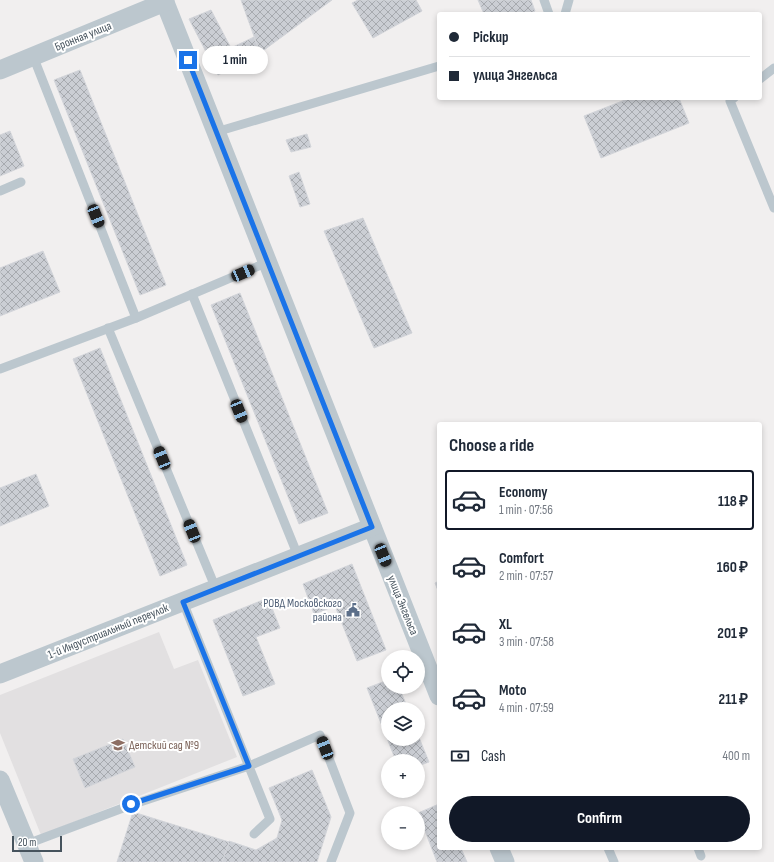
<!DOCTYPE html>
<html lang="en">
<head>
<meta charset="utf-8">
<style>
  :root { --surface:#fff; --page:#f2f2f3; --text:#1f2937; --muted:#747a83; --line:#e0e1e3; --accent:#111827 }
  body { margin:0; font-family:"Sofia Sans Condensed",sans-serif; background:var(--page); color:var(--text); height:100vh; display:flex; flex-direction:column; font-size:15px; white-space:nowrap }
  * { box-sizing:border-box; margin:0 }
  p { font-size:13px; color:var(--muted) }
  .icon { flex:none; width:22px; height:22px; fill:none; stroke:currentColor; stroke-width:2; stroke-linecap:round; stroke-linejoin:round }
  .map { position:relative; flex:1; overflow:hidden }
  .panel { position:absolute; left:437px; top:422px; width:325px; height:428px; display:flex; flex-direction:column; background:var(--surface); border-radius:4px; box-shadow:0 2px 6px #0003 }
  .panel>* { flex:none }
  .banner { position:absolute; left:437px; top:12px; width:325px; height:88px; border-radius:4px; box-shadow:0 2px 6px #0003; display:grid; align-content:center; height:88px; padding:0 12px; background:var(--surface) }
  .tools { position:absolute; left:381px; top:650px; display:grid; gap:8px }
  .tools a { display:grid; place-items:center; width:44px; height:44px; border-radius:50%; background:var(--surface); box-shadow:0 2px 6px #0003; font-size:20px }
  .scale { position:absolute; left:12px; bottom:10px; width:50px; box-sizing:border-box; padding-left:4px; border:2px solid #46535d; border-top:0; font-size:11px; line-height:14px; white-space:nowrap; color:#46535d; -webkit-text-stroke:3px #fff; paint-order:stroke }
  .end { position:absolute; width:18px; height:18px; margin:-9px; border:5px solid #1a73e8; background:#fff; box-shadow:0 0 0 2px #fff }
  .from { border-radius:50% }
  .bubble { position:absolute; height:28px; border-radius:14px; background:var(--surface); box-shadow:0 2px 6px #0003; font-size:13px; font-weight:700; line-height:28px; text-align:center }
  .car { position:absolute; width:12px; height:24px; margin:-12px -6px; border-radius:5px; box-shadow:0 0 3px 1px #0007; background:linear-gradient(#222 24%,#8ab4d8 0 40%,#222 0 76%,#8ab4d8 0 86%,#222 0) }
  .banner b { display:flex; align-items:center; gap:14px; height:38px; font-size:15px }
  .banner b+b { border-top:1px solid var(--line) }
  .banner i { width:10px; height:10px; background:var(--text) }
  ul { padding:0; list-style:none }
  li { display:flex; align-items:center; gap:12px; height:60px; margin:0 8px 6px; padding:0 4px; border:2px solid transparent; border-radius:4px }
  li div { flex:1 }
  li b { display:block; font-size:15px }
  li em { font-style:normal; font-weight:700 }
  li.on { border-color:var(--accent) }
  li>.icon { width:36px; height:36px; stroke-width:1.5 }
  h2 { padding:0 12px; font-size:18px; line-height:48px }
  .pay { display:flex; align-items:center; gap:10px; height:44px; padding:0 12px; font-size:15px }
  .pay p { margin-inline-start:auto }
  .primary-button { display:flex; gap:8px; margin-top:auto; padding:8px 12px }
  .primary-button a { flex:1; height:46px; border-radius:24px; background:var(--accent); color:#fff; font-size:16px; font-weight:700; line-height:46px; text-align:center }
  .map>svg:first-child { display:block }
  .education { fill:#e2e0e1 }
  .building { fill:url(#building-cross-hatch); stroke:#d3d5da }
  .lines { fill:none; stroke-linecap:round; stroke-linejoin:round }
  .lane { stroke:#bcc7ce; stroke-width:9 }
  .street { stroke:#bcc7ce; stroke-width:19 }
  .route { stroke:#1a73e8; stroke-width:5 }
  .labels { text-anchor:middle; stroke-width:4; stroke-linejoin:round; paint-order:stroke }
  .street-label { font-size:12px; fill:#46535d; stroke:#fff }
  .service-label { font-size:12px; fill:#4e5e75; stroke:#fff; text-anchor:end }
  .education-label { font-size:12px; fill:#785e54; stroke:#fff; text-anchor:start }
</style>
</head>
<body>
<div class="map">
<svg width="774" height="862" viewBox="0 0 774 862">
  <defs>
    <pattern id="building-cross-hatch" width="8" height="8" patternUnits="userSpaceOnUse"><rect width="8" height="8" fill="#cbced4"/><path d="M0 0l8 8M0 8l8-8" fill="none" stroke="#a7aaaf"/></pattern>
  </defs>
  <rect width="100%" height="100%" fill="#f1efef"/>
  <!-- education -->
  <polygon class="education" points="159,632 174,669 198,660 237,757 41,835 0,733 0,695"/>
  <!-- building -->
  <g class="building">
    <polygon points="241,0 332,0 260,53"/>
    <polygon points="358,0 416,0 422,11 373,38 352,3"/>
    <polygon points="478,0 531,0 535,11 528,14 484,14"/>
    <polygon points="211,10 231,48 254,37 260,53 218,75 189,19"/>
    <polygon points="80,70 166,285 140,295 54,80"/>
    <polygon points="630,98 679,98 689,123 601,158 584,116"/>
    <polygon points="10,131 24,166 0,176 0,135"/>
    <polygon points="307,134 311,147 291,152 286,140"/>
    <polygon points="299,172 310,204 300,207 289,176"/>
    <polygon points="363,218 412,333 374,348 324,231"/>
    <polygon points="43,251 60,292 0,316 0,268"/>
    <polygon points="240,293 328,513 299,524 211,305"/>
    <polygon points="100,348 187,565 160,576 73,359"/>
    <polygon points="36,474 49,506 0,526 0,488"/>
    <polygon points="352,564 386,650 357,661 335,606 314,614 303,584"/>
    <polygon points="439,581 439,593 435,583"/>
    <polygon points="268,598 280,628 256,637 275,684 243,696 213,620"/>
    <polygon points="388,680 388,687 399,687 408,709 388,709 388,739 418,739 418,735 429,762 418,766 418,761 396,761 367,688"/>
    <polygon points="123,739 135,767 85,788 73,759"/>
    <polygon points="312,770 331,817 317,862 222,862 229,841 256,850 277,838 282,820 269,788"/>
    <polygon points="439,804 439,848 461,848 467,862 437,862 418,813"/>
    <polygon points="133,812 229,842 222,862 117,862"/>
  </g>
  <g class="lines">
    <!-- lane -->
    <g class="lane">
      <polyline points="544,0 549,14"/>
      <polyline points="565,14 569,0"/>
      <polyline points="33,56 136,318"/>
      <polyline points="760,79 774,68"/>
      <polyline points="734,98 730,101 774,208"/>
      <polyline points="216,132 439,66"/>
      <polyline points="0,191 21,182"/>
      <polyline points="192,294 298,556"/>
      <polyline points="108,328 216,589"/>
      <polyline points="0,369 136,318 268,262"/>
      <polyline points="183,602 270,819 254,834"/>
      <polyline points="27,844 131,805 249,766 320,735 350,813 331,862"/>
      <polyline points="608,848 614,862"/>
      <polyline points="698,848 701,856"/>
    </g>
    <!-- street -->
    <g class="street">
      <polyline points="164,0 439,696"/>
      <polyline points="0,70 165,2"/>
      <polyline points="0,674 372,527"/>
      <polyline points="0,780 34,862"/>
      <polyline points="499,848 505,862"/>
    </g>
  </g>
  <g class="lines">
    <!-- route -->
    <polyline class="route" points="131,804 249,766 183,602 372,527 188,60"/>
  </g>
  <!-- icons -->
  <defs>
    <g id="civic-bare" transform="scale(1.08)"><path d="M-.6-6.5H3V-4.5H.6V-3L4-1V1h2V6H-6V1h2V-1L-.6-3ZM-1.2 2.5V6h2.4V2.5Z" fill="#5c6f8a" stroke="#fff" stroke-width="2.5" paint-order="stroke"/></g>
    <g id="school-bare" transform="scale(1.08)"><path d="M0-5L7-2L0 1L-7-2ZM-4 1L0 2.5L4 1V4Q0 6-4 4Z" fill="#8d6e63" stroke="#fff" stroke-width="2.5" paint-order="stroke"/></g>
  </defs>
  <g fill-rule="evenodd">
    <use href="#civic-bare" x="353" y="610"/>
    <use href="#school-bare" x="118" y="745"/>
  </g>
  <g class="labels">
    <!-- street labels -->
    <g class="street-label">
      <text transform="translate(83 36) rotate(-22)" y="4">Бронная улица</text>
      <text transform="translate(403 605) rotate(68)" y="4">улица Энгельса</text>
      <text transform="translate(108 631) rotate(-22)" y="4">1-й Индустриальный переулок</text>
    </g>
    <!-- service labels -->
    <g class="service-label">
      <text x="342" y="607">РОВД Московского<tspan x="342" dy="14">района</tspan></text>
    </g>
    <!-- education labels -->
    <g class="education-label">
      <text x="129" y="749">Детский сад №9</text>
    </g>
  </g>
</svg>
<div class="tools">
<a><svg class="icon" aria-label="locate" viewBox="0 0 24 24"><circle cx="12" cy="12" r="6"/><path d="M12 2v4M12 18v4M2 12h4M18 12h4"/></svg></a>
<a><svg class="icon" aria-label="layers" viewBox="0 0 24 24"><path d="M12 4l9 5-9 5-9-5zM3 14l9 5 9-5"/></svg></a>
<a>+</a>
<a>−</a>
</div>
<div class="scale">20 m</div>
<i class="end from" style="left:131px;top:804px"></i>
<i class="end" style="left:188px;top:60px"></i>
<div class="bubble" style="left:202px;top:46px;width:66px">1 min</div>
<i class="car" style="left:96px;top:216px;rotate:158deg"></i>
<i class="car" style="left:243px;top:273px;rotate:67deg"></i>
<i class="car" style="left:239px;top:411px;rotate:158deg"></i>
<i class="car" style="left:162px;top:458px;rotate:338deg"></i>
<i class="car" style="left:192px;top:531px;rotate:338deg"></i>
<i class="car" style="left:383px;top:555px;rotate:158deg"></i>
<i class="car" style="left:325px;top:748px;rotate:339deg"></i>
<div class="banner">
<b><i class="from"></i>Pickup</b>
<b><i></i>улица Энгельса</b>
</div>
<section class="panel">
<h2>Choose a ride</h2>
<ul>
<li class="on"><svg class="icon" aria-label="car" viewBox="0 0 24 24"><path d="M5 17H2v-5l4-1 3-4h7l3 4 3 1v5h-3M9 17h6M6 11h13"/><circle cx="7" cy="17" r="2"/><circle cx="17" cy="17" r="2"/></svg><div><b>Economy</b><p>1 min · 07:56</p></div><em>118 ₽</em></li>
<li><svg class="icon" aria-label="car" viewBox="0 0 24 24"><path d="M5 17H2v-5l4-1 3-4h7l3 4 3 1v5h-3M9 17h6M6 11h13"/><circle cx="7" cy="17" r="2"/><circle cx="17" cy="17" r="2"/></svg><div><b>Comfort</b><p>2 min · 07:57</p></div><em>160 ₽</em></li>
<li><svg class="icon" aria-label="car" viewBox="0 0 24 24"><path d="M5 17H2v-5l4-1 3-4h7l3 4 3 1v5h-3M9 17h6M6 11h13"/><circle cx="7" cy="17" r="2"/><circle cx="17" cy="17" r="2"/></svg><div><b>XL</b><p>3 min · 07:58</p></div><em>201 ₽</em></li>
<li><svg class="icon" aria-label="car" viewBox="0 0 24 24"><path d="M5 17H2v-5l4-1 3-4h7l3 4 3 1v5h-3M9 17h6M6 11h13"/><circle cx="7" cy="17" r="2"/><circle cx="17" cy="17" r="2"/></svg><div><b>Moto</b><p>4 min · 07:59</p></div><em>211 ₽</em></li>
</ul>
<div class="pay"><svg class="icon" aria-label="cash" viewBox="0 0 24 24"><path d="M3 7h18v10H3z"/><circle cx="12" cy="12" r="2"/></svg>Cash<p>400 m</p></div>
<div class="primary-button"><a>Confirm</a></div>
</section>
</div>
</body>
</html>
